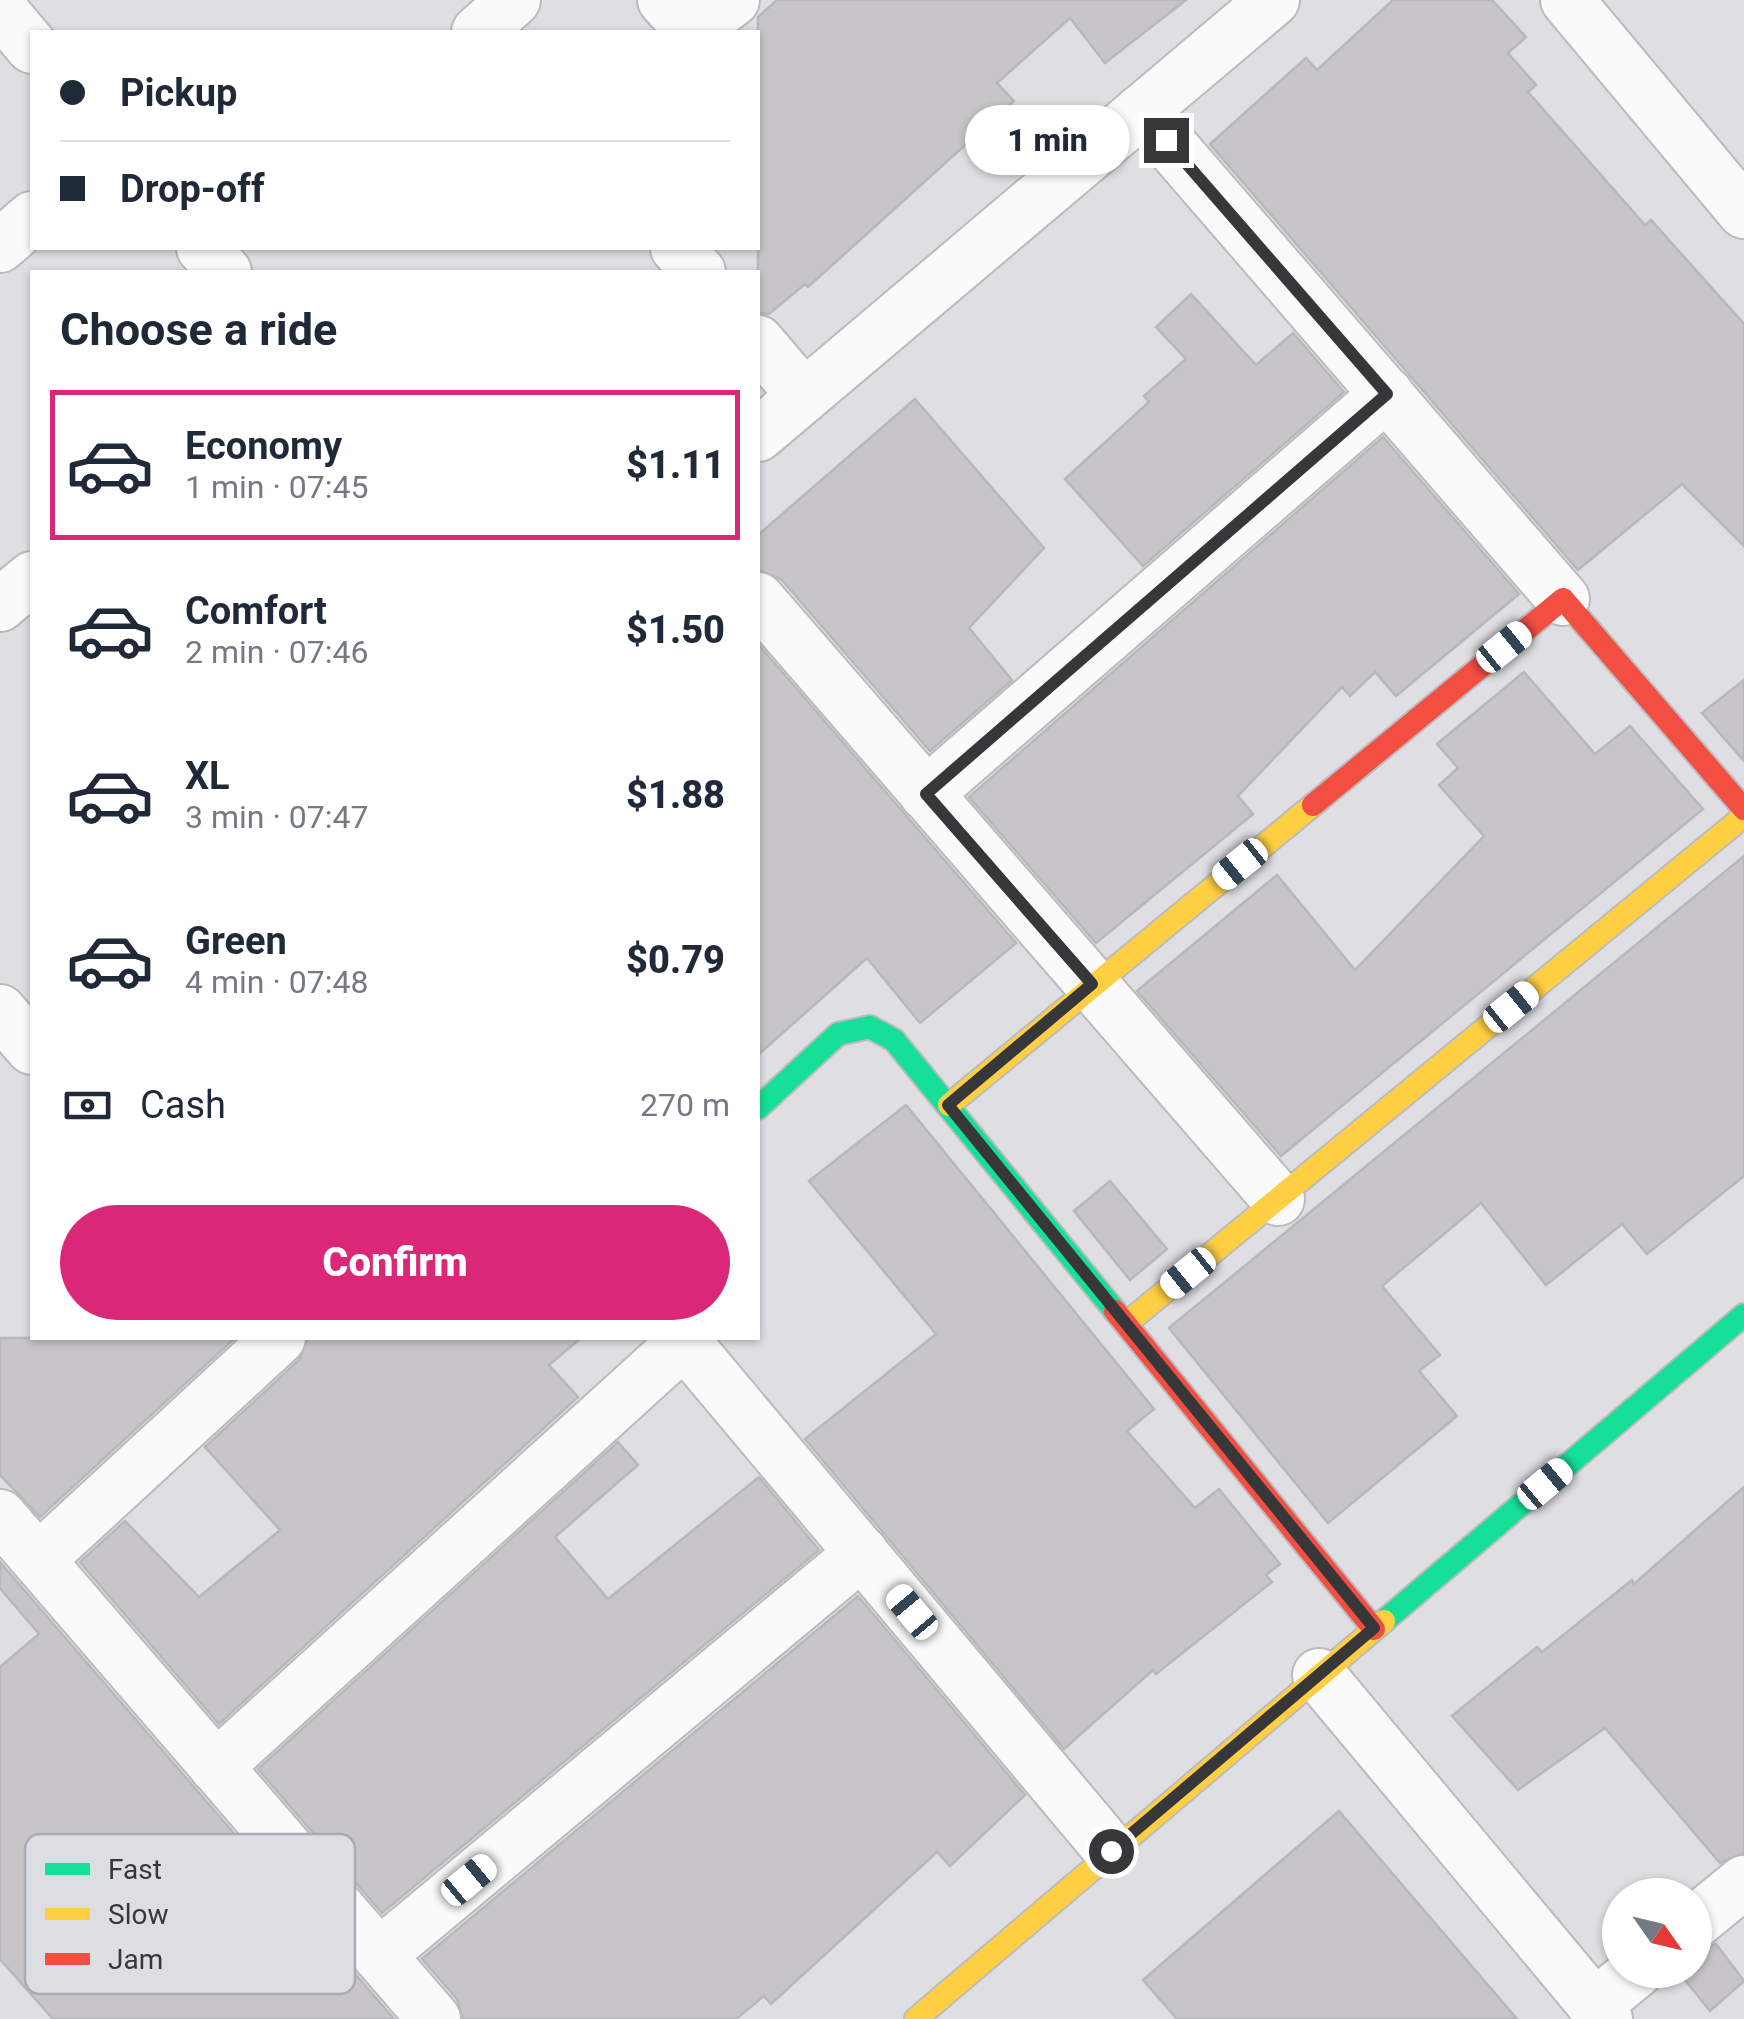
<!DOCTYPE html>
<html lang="en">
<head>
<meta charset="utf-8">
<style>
  :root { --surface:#fff; --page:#f6f6f7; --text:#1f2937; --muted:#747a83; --line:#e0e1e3; --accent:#db2777 }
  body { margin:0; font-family:Roboto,sans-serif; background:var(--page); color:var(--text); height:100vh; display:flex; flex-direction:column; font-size:38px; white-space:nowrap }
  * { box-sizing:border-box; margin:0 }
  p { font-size:32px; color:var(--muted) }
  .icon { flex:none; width:55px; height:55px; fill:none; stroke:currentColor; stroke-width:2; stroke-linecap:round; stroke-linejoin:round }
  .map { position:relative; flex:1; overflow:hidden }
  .drawer { position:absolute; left:30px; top:270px; width:730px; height:1070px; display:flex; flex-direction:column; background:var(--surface); border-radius:0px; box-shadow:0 2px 8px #0004 }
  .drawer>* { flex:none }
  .guide { position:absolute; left:30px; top:30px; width:730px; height:220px; border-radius:0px; box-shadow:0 2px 8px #0004; display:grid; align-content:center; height:220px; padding:0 30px; background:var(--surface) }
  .needle { width:65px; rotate:124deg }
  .controls { position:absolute; left:1602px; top:1878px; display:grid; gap:20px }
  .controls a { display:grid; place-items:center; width:110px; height:110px; border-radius:50%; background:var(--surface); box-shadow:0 2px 8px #0004; font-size:50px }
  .end { position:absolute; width:45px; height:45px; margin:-22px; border:12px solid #37373a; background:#fff; box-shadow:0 0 0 5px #fff }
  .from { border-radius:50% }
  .bubble { position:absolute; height:70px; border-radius:35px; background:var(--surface); box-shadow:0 2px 8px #0004; font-size:32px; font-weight:800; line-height:70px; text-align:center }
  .car { position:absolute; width:30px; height:60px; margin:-30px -15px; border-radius:12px; box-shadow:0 0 8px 2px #0007; background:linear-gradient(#fff 24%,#345 0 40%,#fff 0 76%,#345 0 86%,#fff 0) }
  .guide b { display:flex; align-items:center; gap:35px; height:95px; font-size:38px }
  .guide b+b { border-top:2px solid var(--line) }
  .guide i { width:25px; height:25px; background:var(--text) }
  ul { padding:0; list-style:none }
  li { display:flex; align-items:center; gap:30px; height:150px; margin:0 20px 15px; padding:0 10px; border:5px solid transparent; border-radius:0px }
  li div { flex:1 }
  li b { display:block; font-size:38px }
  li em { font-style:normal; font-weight:800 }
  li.selected { border-color:var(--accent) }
  li>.icon { width:90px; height:90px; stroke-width:1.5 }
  h2 { padding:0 30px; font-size:45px; line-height:120px }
  .pay { display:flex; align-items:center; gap:25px; height:110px; padding:0 30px; font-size:38px }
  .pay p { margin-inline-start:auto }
  .primary-button { display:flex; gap:20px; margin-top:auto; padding:20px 30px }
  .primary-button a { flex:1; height:115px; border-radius:60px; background:var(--accent); color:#fff; font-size:40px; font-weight:800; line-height:115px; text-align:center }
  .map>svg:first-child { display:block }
  .building { fill:#c7c5c7; stroke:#b8b7b9; stroke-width:2.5 }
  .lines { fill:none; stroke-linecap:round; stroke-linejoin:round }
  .street-casing { stroke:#bbbbbe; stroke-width:56 }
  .fast-casing { stroke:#bbbbbe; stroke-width:26 }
  .slow-casing { stroke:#bbbbbe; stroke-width:26 }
  .jam-casing { stroke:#bbbbbe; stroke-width:26 }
  .street { stroke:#fafafb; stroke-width:52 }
  .fast { stroke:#16e098; stroke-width:22 }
  .slow { stroke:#ffcf43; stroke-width:22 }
  .jam { stroke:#f24e42; stroke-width:22 }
  .route { stroke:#37373a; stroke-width:12 }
  .key { fill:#dddde4; stroke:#ababb1; stroke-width:2.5 }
  .key-label { font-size:28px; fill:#37373a }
</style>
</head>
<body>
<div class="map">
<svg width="1744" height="2019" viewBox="0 0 1744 2019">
  <rect width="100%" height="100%" fill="#dedee3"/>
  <!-- building -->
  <g class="building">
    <polygon points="777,0 1186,0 1105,63 1070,18 997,83 1014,101 808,287 805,284 769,314 758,313 758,17"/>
    <polygon points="1393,0 1492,0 1526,37 1508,53 1536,85 1528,92 1645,225 1651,220 1744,324 1744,546 1682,484 1578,570 1210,144 1306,58 1317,70"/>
    <polygon points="1191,294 1256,365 1293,333 1344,392 1143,566 1065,479 1149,402 1144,396 1186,359 1156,327"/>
    <polygon points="915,399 1044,548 969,628 1012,680 930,751 781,579 758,570 758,535"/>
    <polygon points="1383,437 1519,594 1396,696 1375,672 1350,696 1342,687 1238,796 1253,814 1096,943 969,797"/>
    <polygon points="758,644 1016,943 920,1023 867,958 758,1055"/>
    <polygon points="1524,672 1595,754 1630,726 1703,809 1281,1156 1137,991 1277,875 1355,970 1484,836 1439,785 1458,768 1437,744"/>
    <polygon points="1744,680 1744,761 1702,713"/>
    <polygon points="1744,856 1744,1176 1647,1254 1622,1224 1546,1285 1481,1203 1382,1286 1440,1355 1419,1371 1457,1416 1328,1523 1169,1328"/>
    <polygon points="906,1105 1154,1409 1127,1431 1195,1508 1219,1489 1280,1564 1266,1575 1272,1582 1156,1674 1153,1670 1064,1749 805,1439 936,1334 809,1181"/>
    <polygon points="1110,1181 1167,1249 1130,1280 1074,1211"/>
    <polygon points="0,1338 235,1338 40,1517 0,1475"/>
    <polygon points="308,1338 581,1338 549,1365 578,1397 219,1724 80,1562 125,1521 199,1597 280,1530 205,1447 299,1360"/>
    <polygon points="618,1442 638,1465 555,1537 608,1599 759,1477 819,1550 382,1913 258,1769"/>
    <polygon points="1744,1487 1744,1853 1720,1863 1605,1728 1518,1790 1452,1716 1537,1647 1542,1652 1632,1580 1634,1584"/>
    <polygon points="0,1562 193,1786 394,2019 53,2019 0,1959 0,1667 39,1634 0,1588"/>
    <polygon points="858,1596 1025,1795 950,1866 937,1852 771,2004 764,1996 736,2019 463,2019 457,1999 422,1959"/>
    <polygon points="1339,1811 1517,2019 1177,2019 1143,1980"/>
    <polygon points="1716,1944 1744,1981 1710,2011 1677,1970 1695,1970 1695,1951"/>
  </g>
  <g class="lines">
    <!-- street casing -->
    <g class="street-casing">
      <g id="street">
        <polyline points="664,0 685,23 697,27 733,0"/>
        <polyline points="1567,0 1744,212"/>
        <polyline points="0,9 32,47"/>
        <polyline points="478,32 514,0"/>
        <polyline points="1141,111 1563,599"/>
        <polyline points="0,246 32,218"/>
        <polyline points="203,248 225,272"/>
        <polyline points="677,248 699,272"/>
        <polyline points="758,342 804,396"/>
        <polyline points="758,435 1273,0"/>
        <polyline points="758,599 1278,1199"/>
        <polyline points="0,605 32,578"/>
        <polyline points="926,794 1387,394"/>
        <polyline points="0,1011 32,1048"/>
        <polyline points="681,1338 1111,1851"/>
        <polyline points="0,1516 434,2019"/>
        <polyline points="38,1560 279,1338"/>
        <polyline points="1319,1675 1606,2019"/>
        <polyline points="216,1767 684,1342"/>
        <polyline points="1695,1922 1744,1882"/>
        <polyline points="379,1955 862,1553"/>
        <polyline points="1594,2006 1638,1970"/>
      </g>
    </g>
    <!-- fast casing -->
    <g class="fast-casing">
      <g id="fast">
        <polyline points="758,1108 838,1034 870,1027 894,1040 1115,1311"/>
        <polyline points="1384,1621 1744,1315"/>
      </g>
    </g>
    <!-- slow casing -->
    <g class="slow-casing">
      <g id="slow">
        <polyline points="949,1105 1313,805"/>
        <polyline points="1128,1322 1744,816"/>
        <polyline points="916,2019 1384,1621"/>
      </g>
    </g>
    <!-- jam casing -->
    <g class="jam-casing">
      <g id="jam">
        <polyline points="1313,805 1563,599 1744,809"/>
        <polyline points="1115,1311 1374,1629"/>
      </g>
    </g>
    <!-- street -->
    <use href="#street" class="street"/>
    <!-- fast -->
    <use href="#fast" class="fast"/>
    <!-- slow -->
    <use href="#slow" class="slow"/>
    <!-- jam -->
    <use href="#jam" class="jam"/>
  </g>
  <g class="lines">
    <!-- route -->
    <polyline class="route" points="1111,1851 1374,1628 948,1105 1092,984 926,794 1387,394 1166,140"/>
  </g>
  <!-- legend -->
  <rect x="25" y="1834" width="330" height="160" rx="15" class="key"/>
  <rect x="45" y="1863" width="45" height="12" fill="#16e098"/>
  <rect x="45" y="1908" width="45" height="12" fill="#ffcf43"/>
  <rect x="45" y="1953" width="45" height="12" fill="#f24e42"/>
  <g class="key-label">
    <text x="108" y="1879">Fast</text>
    <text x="108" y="1924">Slow</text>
    <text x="108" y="1969">Jam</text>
  </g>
</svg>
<div class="controls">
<a><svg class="needle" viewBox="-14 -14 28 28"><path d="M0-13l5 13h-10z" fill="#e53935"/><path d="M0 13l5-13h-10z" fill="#747a83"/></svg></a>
</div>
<i class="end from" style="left:1111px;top:1851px"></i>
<i class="end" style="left:1166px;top:140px"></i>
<div class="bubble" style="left:965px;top:105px;width:165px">1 min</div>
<i class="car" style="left:1504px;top:647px;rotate:51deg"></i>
<i class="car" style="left:1240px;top:864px;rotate:231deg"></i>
<i class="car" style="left:1511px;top:1007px;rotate:51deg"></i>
<i class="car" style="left:1188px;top:1273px;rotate:231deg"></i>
<i class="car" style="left:1545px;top:1484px;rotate:50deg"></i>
<i class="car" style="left:912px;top:1612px;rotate:320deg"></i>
<i class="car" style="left:469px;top:1880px;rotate:50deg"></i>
<div class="guide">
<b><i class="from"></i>Pickup</b>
<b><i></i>Drop-off</b>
</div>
<section class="drawer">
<h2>Choose a ride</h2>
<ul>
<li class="selected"><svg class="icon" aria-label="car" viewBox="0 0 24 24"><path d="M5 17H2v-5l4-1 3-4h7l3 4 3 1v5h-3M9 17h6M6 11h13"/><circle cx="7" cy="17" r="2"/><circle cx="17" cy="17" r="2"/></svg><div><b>Economy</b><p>1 min · 07:45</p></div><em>$1.11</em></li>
<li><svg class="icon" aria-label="car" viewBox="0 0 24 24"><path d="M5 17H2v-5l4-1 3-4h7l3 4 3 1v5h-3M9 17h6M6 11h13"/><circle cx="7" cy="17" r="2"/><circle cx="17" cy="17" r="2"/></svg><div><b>Comfort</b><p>2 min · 07:46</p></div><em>$1.50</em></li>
<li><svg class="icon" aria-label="car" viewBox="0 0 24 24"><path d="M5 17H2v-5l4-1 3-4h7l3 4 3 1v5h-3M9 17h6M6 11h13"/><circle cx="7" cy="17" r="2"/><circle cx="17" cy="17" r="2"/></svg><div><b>XL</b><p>3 min · 07:47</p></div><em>$1.88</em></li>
<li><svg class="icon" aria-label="car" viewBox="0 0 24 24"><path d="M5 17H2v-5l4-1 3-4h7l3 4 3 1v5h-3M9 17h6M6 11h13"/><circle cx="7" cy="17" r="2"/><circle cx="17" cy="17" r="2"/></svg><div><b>Green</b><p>4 min · 07:48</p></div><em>$0.79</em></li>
</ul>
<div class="pay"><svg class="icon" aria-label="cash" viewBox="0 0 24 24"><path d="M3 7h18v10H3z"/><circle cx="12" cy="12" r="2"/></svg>Cash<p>270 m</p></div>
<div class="primary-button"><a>Confirm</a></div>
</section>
</div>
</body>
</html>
